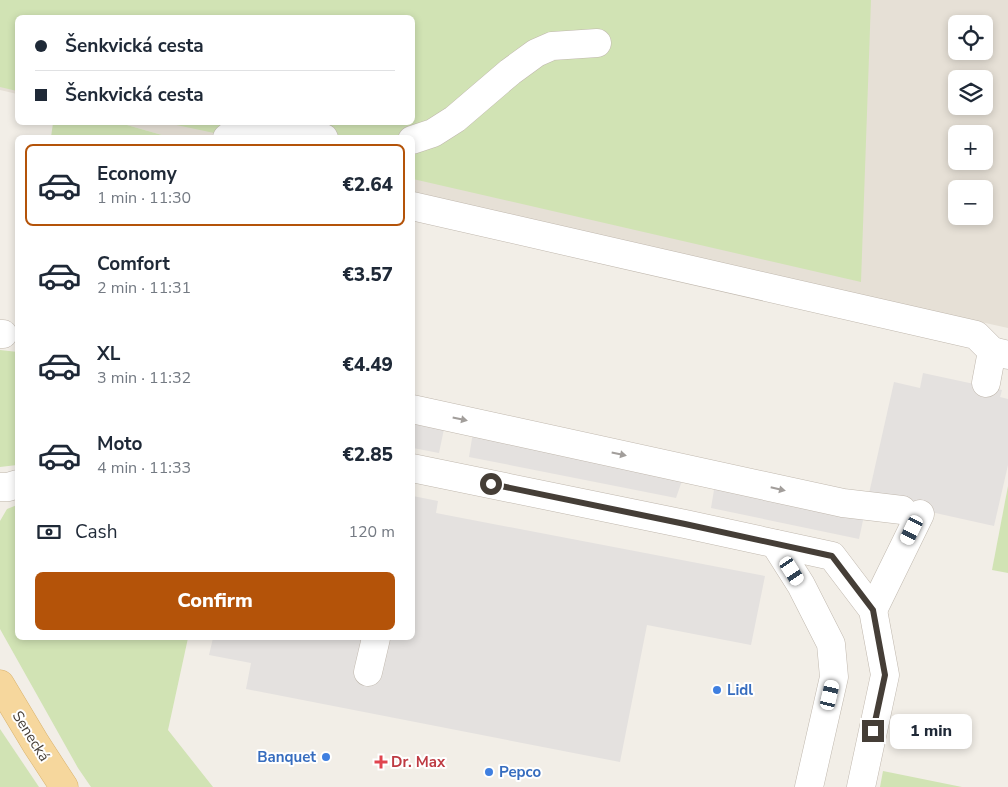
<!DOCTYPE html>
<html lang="en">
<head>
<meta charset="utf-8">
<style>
  :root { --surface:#fff; --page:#f2f2f3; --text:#1f2937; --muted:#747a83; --line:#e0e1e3; --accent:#b45309 }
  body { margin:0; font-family:"Nunito Sans",sans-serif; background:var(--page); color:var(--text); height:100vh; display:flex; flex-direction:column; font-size:19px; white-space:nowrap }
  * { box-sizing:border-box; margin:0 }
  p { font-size:16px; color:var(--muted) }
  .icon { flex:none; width:28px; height:28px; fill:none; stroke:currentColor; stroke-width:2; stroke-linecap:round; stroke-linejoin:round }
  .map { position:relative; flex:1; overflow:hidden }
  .side { position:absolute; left:15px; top:135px; width:400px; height:505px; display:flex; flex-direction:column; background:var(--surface); border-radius:8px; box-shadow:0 2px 8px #0003 }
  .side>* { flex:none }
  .hud { position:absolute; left:15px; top:15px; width:400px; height:110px; border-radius:8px; box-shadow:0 2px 8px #0003; display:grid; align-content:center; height:110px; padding:0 20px; background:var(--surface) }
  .buttons { position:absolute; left:948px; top:15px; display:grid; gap:10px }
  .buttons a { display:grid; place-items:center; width:45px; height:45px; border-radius:8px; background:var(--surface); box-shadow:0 2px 8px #0003; font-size:25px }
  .end { position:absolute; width:22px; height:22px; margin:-11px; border:6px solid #453e37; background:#fff; box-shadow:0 0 0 2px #fff }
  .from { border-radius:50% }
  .bubble { position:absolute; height:35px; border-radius:8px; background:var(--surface); box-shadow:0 2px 8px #0003; font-size:16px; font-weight:800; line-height:35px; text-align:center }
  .car { position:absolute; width:15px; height:30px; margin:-15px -8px; border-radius:6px; box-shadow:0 0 4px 1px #0007; background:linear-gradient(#fff 24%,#345 0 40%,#fff 0 76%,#345 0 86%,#fff 0) }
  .hud b { display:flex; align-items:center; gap:18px; height:48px; font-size:19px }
  .hud b+b { border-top:1px solid var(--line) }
  .hud i { width:12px; height:12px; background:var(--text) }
  ul { padding:9px 0 0; list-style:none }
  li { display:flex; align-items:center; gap:15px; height:82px; margin:0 10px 8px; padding:0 10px; border:2px solid transparent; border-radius:8px }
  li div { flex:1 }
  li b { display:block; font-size:19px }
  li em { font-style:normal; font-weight:800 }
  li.on { border-color:var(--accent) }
  li>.icon { width:45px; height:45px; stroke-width:1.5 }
  .pay { display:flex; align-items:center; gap:12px; height:55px; padding:0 20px; font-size:19px }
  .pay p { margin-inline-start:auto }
  .primary-button { display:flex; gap:10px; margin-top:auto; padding:10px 20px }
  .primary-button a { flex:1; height:58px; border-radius:8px; background:var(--accent); color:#fff; font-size:20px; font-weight:800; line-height:58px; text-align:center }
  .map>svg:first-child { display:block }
  .residential { fill:#e6e0d6; fill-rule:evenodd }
  .green { fill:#d1e3b4 }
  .parking { fill:#e4e1df }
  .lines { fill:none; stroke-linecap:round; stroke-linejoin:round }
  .minor-casing { stroke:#c0b8ae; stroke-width:29 }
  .major-casing { stroke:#d9b36e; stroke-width:29 }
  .minor { stroke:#fff; stroke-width:28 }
  .major { stroke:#f6d79d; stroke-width:28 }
  .oneway { fill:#a29e9b }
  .route { stroke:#453e37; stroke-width:6 }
  .shop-dot { fill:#3f7fe0; stroke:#fff; stroke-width:2 }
  .health-dot { fill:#e0444e; stroke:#fff; stroke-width:2 }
  .labels { text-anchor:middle; stroke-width:4; stroke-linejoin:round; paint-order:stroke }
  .shop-label { font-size:15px; font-weight:bold; fill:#366cbe; stroke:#fff; text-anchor:start }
  .street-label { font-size:15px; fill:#453e37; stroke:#fff }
  .health-label { font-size:15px; font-weight:bold; fill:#be3a42; stroke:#fff; text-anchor:start }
</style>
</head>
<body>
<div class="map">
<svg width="1008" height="787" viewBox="0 0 1008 787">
  <rect width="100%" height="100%" fill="#f2eee7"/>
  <!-- residential -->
  <path class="residential" d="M0,0H1008V328L413,196L412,138L169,137L120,123L412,122V18H18L17,94L0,90ZM956,24H984V51H956ZM956,79H984V106H956ZM956,134H984V161H956ZM956,189H984V216H956Z"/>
  <!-- green -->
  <g class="green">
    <polygon points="0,0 871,0 861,282 413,179 412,138 233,137 167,123 412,122 412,18 18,18 17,91 0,87"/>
    <polygon points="53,123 120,123 169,137 51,137"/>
    <polygon points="0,350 18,352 17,465 0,467"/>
    <polygon points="1008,486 1008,573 992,570"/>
    <polygon points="17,505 18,638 188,638 168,730 213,787 91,787 78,768 0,629 0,521 7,509"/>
    <polygon points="0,729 39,787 0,787"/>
    <polygon points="883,771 962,787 880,787"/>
  </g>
  <!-- parking -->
  <g class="parking">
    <polygon points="923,373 1002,390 1000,397 1008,399 1008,465 994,526 868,498 894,382 920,388"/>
    <polygon points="412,424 444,429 439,453 413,448"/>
    <polygon points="473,432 684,475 676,498 469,457"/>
    <polygon points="715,484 865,511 859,539 711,508"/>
    <polygon points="413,496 438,501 436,513 765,576 751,645 647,625 620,762 246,689 251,663 209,655 213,638 412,638"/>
  </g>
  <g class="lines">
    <!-- minor casing -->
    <g class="minor-casing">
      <g id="minor">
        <polyline points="227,138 232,134 248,127 272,129 324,138"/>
        <polyline points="412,140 433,133 455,119 510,72 536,53 552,46 597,43"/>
        <polyline points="412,206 976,335 992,351"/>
        <polyline points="0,334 3,334"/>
        <polyline points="986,383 992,351 1008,355"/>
        <polyline points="412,409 843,503 902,510"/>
        <polyline points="412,468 685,524 832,556 873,610 885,675 861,787"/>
        <polyline points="0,487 8,487 18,484"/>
        <polyline points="775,544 801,585 831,644 834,677 809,787"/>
        <polyline points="873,610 920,514"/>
        <polyline points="368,672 376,638"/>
      </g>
    </g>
    <!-- major casing -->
    <g class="major-casing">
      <polyline id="major" points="0,684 36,744 64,787"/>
    </g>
    <!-- minor -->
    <use href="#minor" class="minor"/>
    <!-- major -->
    <use href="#major" class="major"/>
  </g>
  <!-- one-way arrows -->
  <defs><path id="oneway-solid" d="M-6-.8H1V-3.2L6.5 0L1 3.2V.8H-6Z" transform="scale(1.25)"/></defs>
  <g class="oneway">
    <use href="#oneway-solid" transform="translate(460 419) rotate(12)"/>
    <use href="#oneway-solid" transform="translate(619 454) rotate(12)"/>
    <use href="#oneway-solid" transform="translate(778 489) rotate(13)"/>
  </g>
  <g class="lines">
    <!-- route -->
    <polyline class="route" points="491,484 685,524 832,556 873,610 885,675 873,731"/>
  </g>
  <!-- markers -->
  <g class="shop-dot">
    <circle cx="717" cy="690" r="5"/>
    <circle cx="326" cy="757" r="5"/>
    <circle cx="489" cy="772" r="5"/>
  </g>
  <path class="health-dot" d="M378.5 754.5h5v5h5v5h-5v5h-5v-5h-5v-5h5z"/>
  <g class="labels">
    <!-- shop labels -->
    <g class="shop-label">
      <text x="727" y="695">Lidl</text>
      <text x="316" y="762" text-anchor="end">Banquet</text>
      <text x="499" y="777">Pepco</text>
    </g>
    <!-- street labels -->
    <g class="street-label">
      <text transform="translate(31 736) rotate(58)" y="5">Senecká</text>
    </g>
    <!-- health labels -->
    <g class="health-label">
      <text x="391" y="767">Dr. Max</text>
    </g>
  </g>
</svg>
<div class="buttons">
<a><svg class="icon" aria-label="locate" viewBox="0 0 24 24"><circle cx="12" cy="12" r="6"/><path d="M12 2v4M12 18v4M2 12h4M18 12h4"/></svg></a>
<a><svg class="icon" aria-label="layers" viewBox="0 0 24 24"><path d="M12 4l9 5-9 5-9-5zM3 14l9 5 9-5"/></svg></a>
<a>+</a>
<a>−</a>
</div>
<i class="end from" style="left:491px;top:484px"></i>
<i class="end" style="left:873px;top:731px"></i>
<div class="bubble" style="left:890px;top:714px;width:82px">1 min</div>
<i class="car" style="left:912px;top:530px;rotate:206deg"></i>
<i class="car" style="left:792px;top:571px;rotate:147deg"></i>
<i class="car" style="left:830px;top:695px;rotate:13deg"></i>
<div class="hud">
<b><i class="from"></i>Šenkvická cesta</b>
<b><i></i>Šenkvická cesta</b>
</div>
<section class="side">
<ul>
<li class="on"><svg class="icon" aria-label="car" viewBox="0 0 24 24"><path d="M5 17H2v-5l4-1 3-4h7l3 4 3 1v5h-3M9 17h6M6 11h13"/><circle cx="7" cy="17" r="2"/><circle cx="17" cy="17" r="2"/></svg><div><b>Economy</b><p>1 min · 11:30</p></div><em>€2.64</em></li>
<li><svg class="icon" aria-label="car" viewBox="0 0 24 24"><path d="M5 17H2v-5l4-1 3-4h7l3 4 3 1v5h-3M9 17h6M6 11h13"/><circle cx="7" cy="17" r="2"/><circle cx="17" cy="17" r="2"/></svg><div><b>Comfort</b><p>2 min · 11:31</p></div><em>€3.57</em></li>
<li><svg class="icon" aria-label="car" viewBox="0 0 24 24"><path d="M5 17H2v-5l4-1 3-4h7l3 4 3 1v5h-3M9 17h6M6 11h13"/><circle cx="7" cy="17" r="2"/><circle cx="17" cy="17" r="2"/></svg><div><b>XL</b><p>3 min · 11:32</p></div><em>€4.49</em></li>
<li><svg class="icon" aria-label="car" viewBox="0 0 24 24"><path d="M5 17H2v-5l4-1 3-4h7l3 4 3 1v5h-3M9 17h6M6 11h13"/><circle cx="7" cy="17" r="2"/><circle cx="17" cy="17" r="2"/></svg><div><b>Moto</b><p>4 min · 11:33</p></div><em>€2.85</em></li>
</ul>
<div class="pay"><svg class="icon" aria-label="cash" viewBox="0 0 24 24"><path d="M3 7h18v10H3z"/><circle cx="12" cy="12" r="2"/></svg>Cash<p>120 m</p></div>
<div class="primary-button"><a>Confirm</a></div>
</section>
</div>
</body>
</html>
